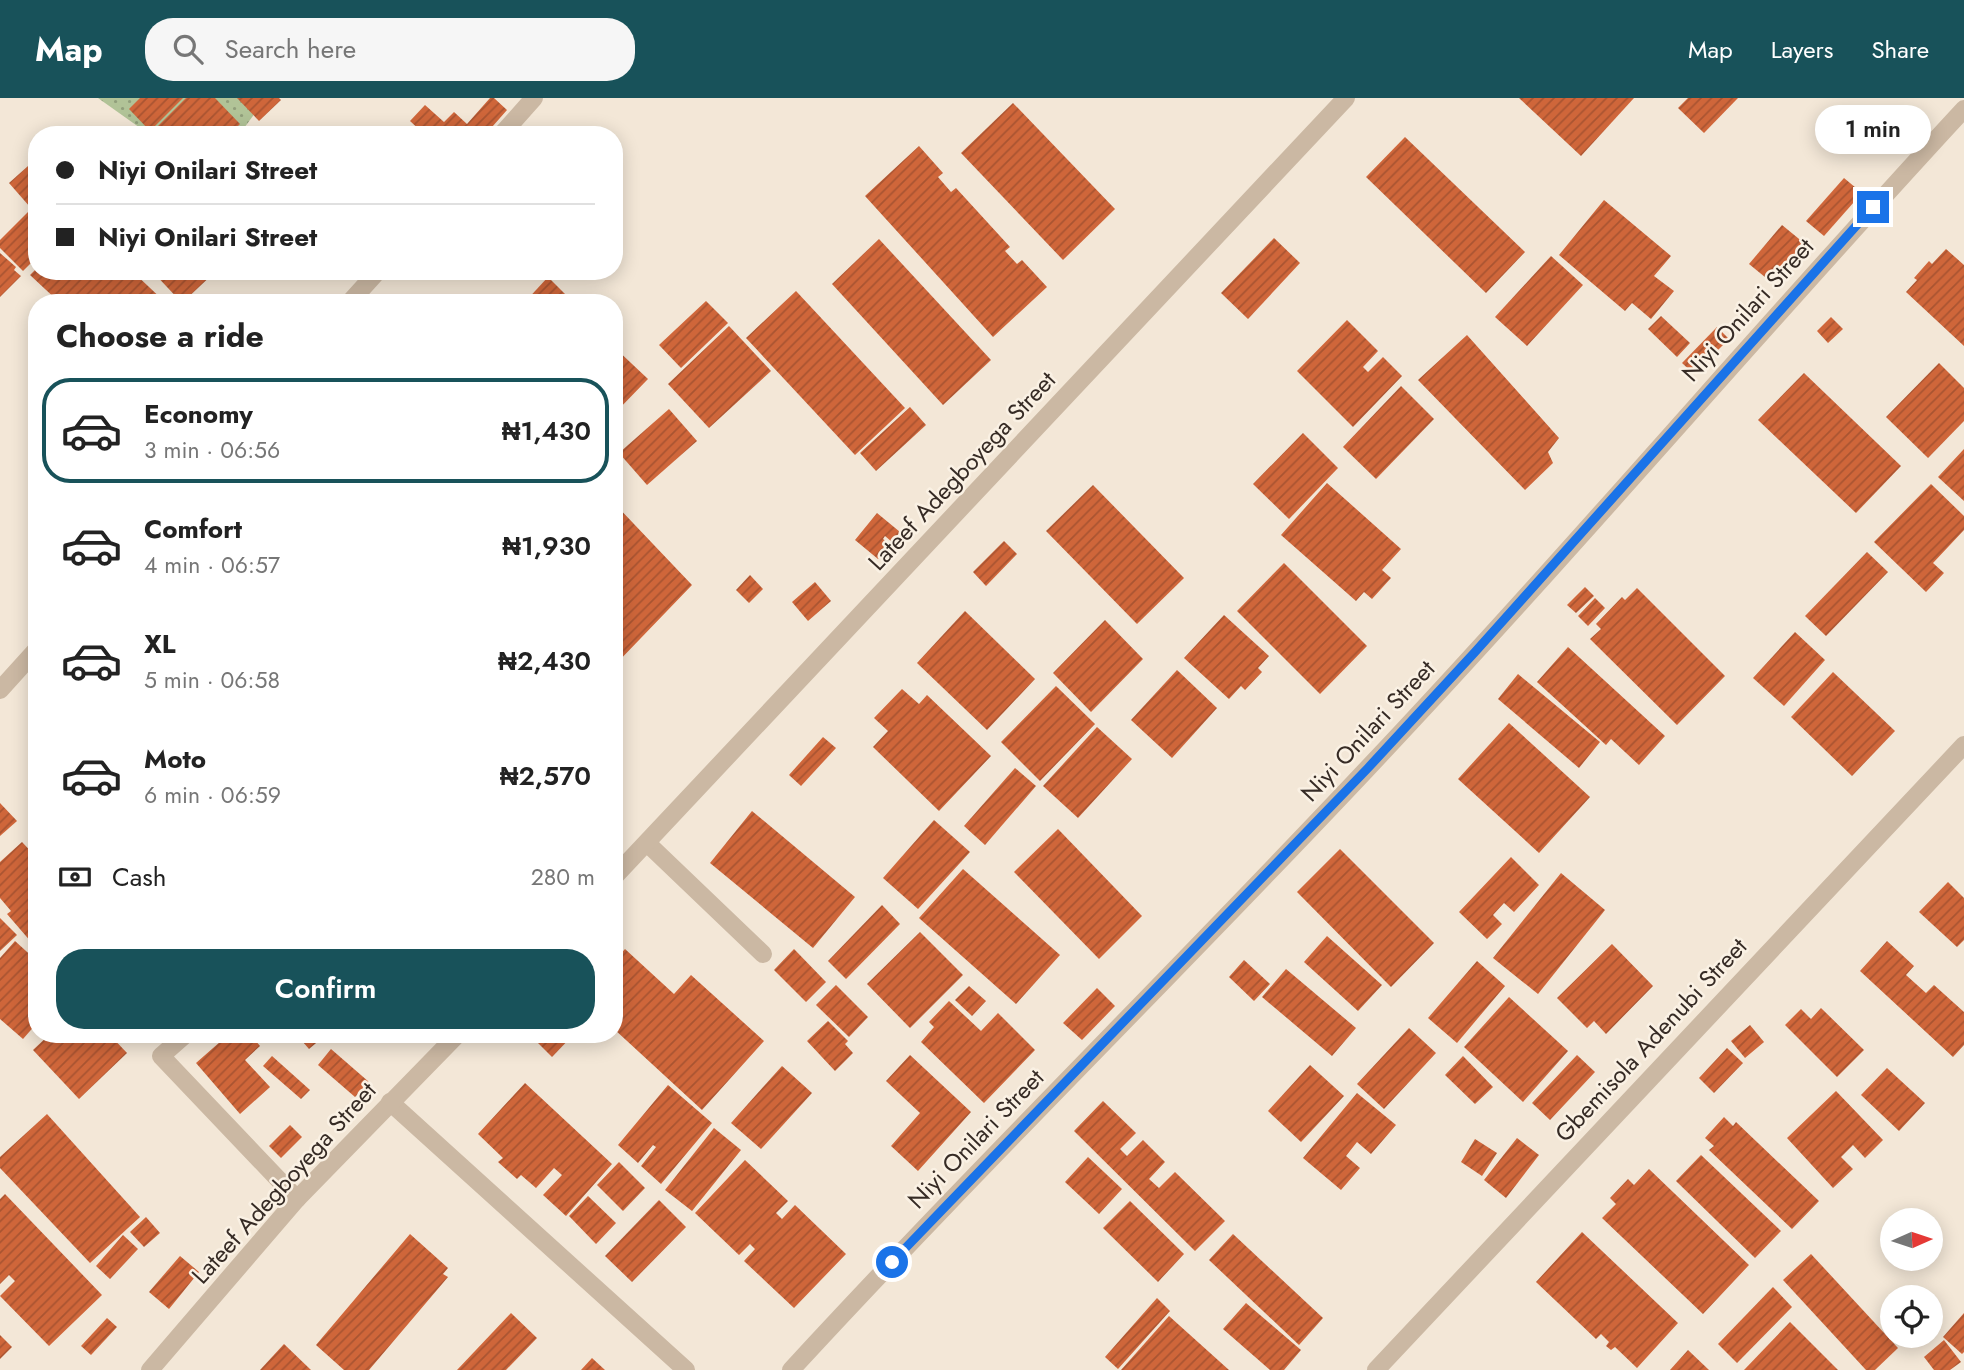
<!DOCTYPE html>
<html lang="en">
<head>
<meta charset="utf-8">
<style>
  :root { --surface:#fff; --page:#f6f6f6; --text:#222; --muted:#767676; --line:#e0e0e0; --accent:#18525a }
  body { margin:0; font-family:Jost,sans-serif; background:var(--page); color:var(--text); height:100vh; display:flex; flex-direction:column; font-size:26px; white-space:nowrap }
  * { box-sizing:border-box; margin:0 }
  p { font-size:23px; color:var(--muted) }
  .icon { flex:none; width:38px; height:38px; fill:none; stroke:currentColor; stroke-width:2; stroke-linecap:round; stroke-linejoin:round }
  .map { position:relative; flex:1; overflow:hidden }
  .panel { position:absolute; left:28px; top:196px; width:595px; height:749px; display:flex; flex-direction:column; background:var(--surface); border-radius:28px; box-shadow:0 4px 18px #0003 }
  .panel>* { flex:none }
  .banner { position:absolute; left:28px; top:28px; width:595px; height:154px; border-radius:28px; box-shadow:0 4px 18px #0003; display:grid; align-content:center; height:154px; padding:0 28px; background:var(--surface) }
  .needle { width:46px; rotate:87deg }
  .tools { position:absolute; left:1880px; top:1110px; display:grid; gap:14px }
  .tools a { display:grid; place-items:center; width:63px; height:63px; border-radius:50%; background:var(--surface); box-shadow:0 4px 18px #0003; font-size:35px }
  .end { position:absolute; width:32px; height:32px; margin:-16px; border:9px solid #1a73e8; background:#fff; box-shadow:0 0 0 4px #fff }
  .from { border-radius:50% }
  .bubble { position:absolute; height:49px; border-radius:24px; background:var(--surface); box-shadow:0 4px 18px #0003; font-size:23px; font-weight:600; line-height:49px; text-align:center }
  .banner b { display:flex; align-items:center; gap:24px; height:66px; font-size:26px }
  .banner b+b { border-top:2px solid var(--line) }
  .banner i { width:18px; height:18px; background:var(--text) }
  ul { padding:0; list-style:none }
  li { display:flex; align-items:center; gap:21px; height:105px; margin:0 14px 10px; padding:0 14px; border:4px solid transparent; border-radius:28px }
  li div { flex:1 }
  li b { display:block; font-size:26px }
  li em { font-style:normal; font-weight:600 }
  li.on { border-color:var(--accent) }
  li>.icon { width:63px; height:63px; stroke-width:1.5 }
  h2 { padding:0 28px; font-size:32px; line-height:84px }
  .pay { display:flex; align-items:center; gap:18px; height:77px; padding:0 28px; font-size:26px }
  .pay p { margin-inline-start:auto }
  .primary-button { display:flex; gap:14px; margin-top:auto; padding:14px 28px }
  .primary-button a { flex:1; height:80px; border-radius:28px; background:var(--accent); color:#fff; font-size:28px; font-weight:600; line-height:80px; text-align:center }
  header { display:flex; align-items:center; gap:42px; box-sizing:border-box; height:98px; padding:0 35px; background:var(--accent); color:#fff }
  header strong { font-size:33px }
  nav { display:flex; gap:38px; margin-inline-start:auto; font-size:24px }
  .search { width:490px; height:63px; background:var(--page); display:flex; align-items:center; gap:18px; box-sizing:border-box; padding:0 24px; border-radius:28px; color:var(--muted); font-size:26px }
  .map>svg:first-child { display:block }
  .grass { fill:url(#grass-dots) }
  .building { fill:url(#building-hatch) }
  .lines { fill:none; stroke-linecap:round; stroke-linejoin:round }
  .minor { stroke:#cbb8a3; stroke-width:18 }
  .route { stroke:#1a73e8; stroke-width:9 }
  .labels { text-anchor:middle; stroke-width:5; stroke-linejoin:round; paint-order:stroke }
  .street-label { font-size:24px; fill:#362b25; stroke:#faf1e4 }
</style>
</head>
<body>
<header>
<strong>Map</strong>
<div class="search"><svg class="icon" aria-label="search" viewBox="0 0 24 24"><circle cx="10" cy="10" r="6"/><path d="M15 15l6 6"/></svg>Search here</div>
<nav><a>Map</a><a>Layers</a><a>Share</a></nav>
</header>
<div class="map">
<svg width="1964" height="1272" viewBox="0 0 1964 1272">
  <defs>
    <pattern id="grass-dots" width="8" height="8" patternUnits="userSpaceOnUse" patternTransform="scale(1.75)"><rect width="8" height="8" fill="#b1c397"/><path d="M2 2h.1M6 6h.1" fill="none" stroke="#919f7b" stroke-width="1.8" stroke-linecap="round"/></pattern>
    <pattern id="building-hatch" width="6" height="6" patternUnits="userSpaceOnUse" patternTransform="scale(1.75)"><rect width="6" height="6" fill="#cf663a"/><path d="M-1 1l2-2M0 6l6-6M5 7l2-2" fill="none" stroke="#a95431"/></pattern>
  </defs>
  <rect width="100%" height="100%" fill="#f3e7d7"/>
  <!-- grass -->
  <polygon class="grass" points="98,0 266,0 239,37 150,37"/>
  <!-- building -->
  <g class="building">
    <polygon points="140,0 183,0 150,33 129,11"/>
    <polygon points="186,0 215,0 240,26 229,37 149,37"/>
    <polygon points="237,0 279,0 281,2 259,23"/>
    <polygon points="490,0 494,0 507,12 485,37 425,37 410,23 425,7 444,24 454,14 467,26"/>
    <polygon points="1519,0 1634,0 1581,58"/>
    <polygon points="1688,0 1738,0 1704,35 1678,10"/>
    <polygon points="1013,5 1115,111 1063,162 961,55"/>
    <polygon points="1405,39 1525,154 1486,195 1366,79"/>
    <polygon points="919,48 943,75 938,79 951,94 956,90 1010,149 1005,153 1017,166 1022,162 1047,189 993,239 865,98"/>
    <polygon points="37,60 37,117 9,85"/>
    <polygon points="1844,80 1862,95 1824,138 1806,123"/>
    <polygon points="1604,102 1671,158 1654,178 1674,193 1651,221 1632,205 1625,213 1559,157"/>
    <polygon points="28,114 37,124 37,159 23,173 0,150 0,142"/>
    <polygon points="1782,127 1804,145 1771,184 1749,166"/>
    <polygon points="1274,140 1300,165 1248,221 1221,195"/>
    <polygon points="879,141 991,262 943,307 832,186"/>
    <polygon points="1946,151 1964,167 1964,248 1906,194 1917,182 1914,180 1929,163 1932,166"/>
    <polygon points="0,155 16,169 14,172 21,178 0,199"/>
    <polygon points="1551,158 1583,187 1527,248 1495,219"/>
    <polygon points="37,170 37,173 132,173 166,205 60,205 30,177"/>
    <polygon points="152,173 216,173 182,205"/>
    <polygon points="548,179 574,205 524,205"/>
    <polygon points="796,193 905,310 855,357 746,240"/>
    <polygon points="706,203 728,225 681,270 659,247"/>
    <polygon points="1661,218 1690,245 1677,259 1648,231"/>
    <polygon points="1831,219 1843,231 1828,245 1817,233"/>
    <polygon points="1347,222 1378,253 1363,269 1368,274 1383,259 1402,278 1353,329 1297,273"/>
    <polygon points="729,228 771,273 709,330 668,286"/>
    <polygon points="1717,229 1729,241 1694,276 1682,265"/>
    <polygon points="1467,237 1559,340 1548,354 1553,365 1525,392 1418,282"/>
    <polygon points="614,249 648,281 614,316"/>
    <polygon points="1939,265 1964,290 1964,323 1928,360 1886,319"/>
    <polygon points="1804,275 1901,368 1856,415 1758,322"/>
    <polygon points="1401,288 1434,321 1376,381 1343,349"/>
    <polygon points="910,309 926,327 876,373 860,355"/>
    <polygon points="669,311 697,343 647,387 619,355"/>
    <polygon points="1303,335 1338,370 1289,421 1253,386"/>
    <polygon points="1964,351 1964,403 1938,379"/>
    <polygon points="1327,385 1401,451 1382,472 1391,480 1372,501 1364,494 1356,503 1281,437"/>
    <polygon points="1931,386 1964,418 1964,432 1933,465 1944,475 1926,494 1874,444"/>
    <polygon points="1093,387 1184,480 1137,526 1046,433"/>
    <polygon points="614,405 692,487 614,568 616,481"/>
    <polygon points="877,415 900,434 892,444 885,438 883,441 890,446 878,461 855,442"/>
    <polygon points="1004,443 1017,456 986,488 973,474"/>
    <polygon points="1867,454 1888,474 1826,538 1805,518"/>
    <polygon points="1284,465 1367,548 1320,596 1237,513"/>
    <polygon points="750,477 763,491 749,505 736,492"/>
    <polygon points="815,484 831,503 808,523 792,504"/>
    <polygon points="1585,489 1594,498 1576,515 1567,507"/>
    <polygon points="1637,490 1725,578 1677,627 1590,541 1601,531 1596,526 1622,499 1625,502"/>
    <polygon points="1595,500 1605,510 1588,528 1578,518"/>
    <polygon points="965,513 1035,581 987,632 917,565"/>
    <polygon points="1224,517 1269,558 1258,570 1262,574 1245,592 1241,588 1229,601 1184,560"/>
    <polygon points="1105,522 1143,561 1091,614 1053,575"/>
    <polygon points="1795,534 1825,562 1784,608 1753,580"/>
    <polygon points="1568,549 1665,638 1639,667 1611,641 1606,647 1537,584"/>
    <polygon points="1177,572 1217,610 1172,660 1131,622"/>
    <polygon points="1833,574 1895,633 1852,678 1791,619"/>
    <polygon points="1518,576 1600,644 1579,670 1498,601"/>
    <polygon points="1056,588 1095,626 1040,683 1001,644"/>
    <polygon points="902,591 919,606 927,597 991,658 939,713 873,649 888,633 874,620"/>
    <polygon points="1509,625 1590,699 1539,755 1458,681"/>
    <polygon points="1097,629 1132,661 1078,720 1043,688"/>
    <polygon points="823,639 836,650 801,688 789,677"/>
    <polygon points="1015,670 1036,688 985,747 964,728"/>
    <polygon points="0,705 17,723 0,738"/>
    <polygon points="752,713 855,799 813,850 710,765"/>
    <polygon points="934,722 970,754 918,811 883,780"/>
    <polygon points="1058,731 1142,818 1099,861 1014,774"/>
    <polygon points="22,744 37,760 37,845 35,842 32,845 7,816 11,813 0,800 0,764"/>
    <polygon points="1340,751 1434,845 1391,889 1297,794"/>
    <polygon points="1511,759 1539,787 1514,814 1504,805 1493,817 1502,826 1487,841 1459,814"/>
    <polygon points="963,771 1060,857 1016,906 919,820"/>
    <polygon points="1561,775 1605,812 1538,896 1493,860"/>
    <polygon points="1948,784 1964,800 1964,842 1957,849 1919,814"/>
    <polygon points="882,807 900,826 846,881 828,863"/>
    <polygon points="0,820 17,837 0,853"/>
    <polygon points="920,834 963,877 910,930 867,886"/>
    <polygon points="1327,838 1382,887 1358,913 1304,864"/>
    <polygon points="15,843 37,863 37,925 23,941 0,921 0,860"/>
    <polygon points="1887,843 1914,868 1906,877 1926,895 1934,887 1964,914 1964,947 1953,959 1860,873"/>
    <polygon points="1612,846 1653,888 1606,936 1594,923 1587,930 1557,900"/>
    <polygon points="625,851 674,896 691,877 764,943 702,1012 614,931 614,863"/>
    <polygon points="794,851 826,884 806,904 774,872"/>
    <polygon points="1244,862 1270,886 1254,903 1229,879"/>
    <polygon points="1477,863 1505,888 1457,945 1428,920"/>
    <polygon points="1286,871 1356,930 1332,958 1262,899"/>
    <polygon points="836,887 868,919 849,939 816,907"/>
    <polygon points="969,888 986,903 972,918 955,902"/>
    <polygon points="1097,890 1115,908 1082,942 1063,925"/>
    <polygon points="1509,899 1568,953 1523,1004 1464,949"/>
    <polygon points="949,903 981,933 998,915 1035,952 984,1005 921,944 934,929 929,924"/>
    <polygon points="1821,910 1864,952 1837,979 1785,927 1801,911 1811,921"/>
    <polygon points="828,923 848,943 845,946 853,955 835,973 807,943"/>
    <polygon points="1750,927 1764,944 1745,960 1731,943"/>
    <polygon points="1409,930 1436,955 1384,1011 1357,986"/>
    <polygon points="50,936 109,936 127,955 79,1001 33,952"/>
    <polygon points="229,936 250,936 260,948 245,962 270,989 240,1016 196,965"/>
    <polygon points="296,936 319,936 322,940 309,951"/>
    <polygon points="540,936 574,936 552,959 535,942"/>
    <polygon points="1727,950 1743,965 1714,995 1699,980"/>
    <polygon points="331,951 369,984 355,999 318,967"/>
    <polygon points="910,957 971,1014 918,1073 891,1048 920,1015 886,983"/>
    <polygon points="1577,957 1595,974 1550,1022 1532,1005"/>
    <polygon points="272,958 310,992 301,1001 263,968"/>
    <polygon points="1463,958 1493,989 1475,1006 1445,977"/>
    <polygon points="1310,967 1344,998 1301,1044 1268,1013"/>
    <polygon points="782,968 812,995 761,1051 731,1025"/>
    <polygon points="1887,970 1925,1005 1899,1033 1861,997"/>
    <polygon points="525,985 612,1066 566,1118 543,1097 562,1077 554,1070 536,1090 521,1077 517,1081 498,1064 503,1060 478,1036"/>
    <polygon points="668,987 712,1025 661,1086 641,1068 656,1049 653,1047 638,1065 618,1047"/>
    <polygon points="1836,993 1883,1042 1865,1060 1853,1047 1841,1059 1853,1071 1833,1090 1787,1040"/>
    <polygon points="1357,995 1396,1027 1371,1056 1357,1044 1346,1058 1360,1070 1341,1092 1303,1060"/>
    <polygon points="1103,1003 1136,1035 1120,1051 1127,1058 1143,1042 1165,1064 1149,1081 1159,1090 1175,1074 1225,1123 1195,1153 1074,1033"/>
    <polygon points="47,1016 140,1119 90,1165 0,1070 0,1059"/>
    <polygon points="1724,1019 1733,1028 1736,1024 1819,1103 1792,1131 1709,1052 1714,1048 1705,1040"/>
    <polygon points="290,1027 302,1039 281,1060 269,1048"/>
    <polygon points="714,1030 741,1052 692,1113 665,1092"/>
    <polygon points="1517,1040 1539,1057 1506,1100 1484,1082"/>
    <polygon points="1475,1041 1497,1055 1482,1078 1461,1064"/>
    <polygon points="1701,1057 1781,1133 1755,1160 1676,1083"/>
    <polygon points="1088,1059 1122,1091 1099,1116 1065,1084"/>
    <polygon points="745,1062 788,1103 776,1115 782,1121 795,1107 846,1156 794,1210 744,1163 755,1151 750,1146 739,1157 695,1115"/>
    <polygon points="619,1064 645,1090 623,1113 597,1087"/>
    <polygon points="1649,1071 1749,1167 1703,1216 1602,1120 1616,1106 1610,1100 1628,1081 1634,1087"/>
    <polygon points="5,1096 102,1197 49,1248 0,1198 15,1183 9,1177 0,1186 0,1101"/>
    <polygon points="588,1098 616,1125 596,1146 569,1118"/>
    <polygon points="659,1102 686,1129 632,1184 605,1158"/>
    <polygon points="1130,1103 1184,1156 1158,1184 1103,1130"/>
    <polygon points="146,1119 160,1135 144,1149 130,1134"/>
    <polygon points="1582,1134 1678,1225 1637,1270 1615,1249 1611,1252 1606,1248 1609,1244 1601,1236 1596,1241 1536,1184"/>
    <polygon points="410,1136 448,1170 443,1176 448,1179 369,1272 344,1272 316,1247"/>
    <polygon points="1233,1136 1323,1220 1299,1247 1209,1162"/>
    <polygon points="123,1137 138,1151 110,1181 96,1168"/>
    <polygon points="1811,1156 1898,1250 1875,1272 1866,1272 1783,1182"/>
    <polygon points="180,1158 199,1174 169,1211 149,1194"/>
    <polygon points="1773,1189 1792,1209 1737,1265 1718,1246"/>
    <polygon points="1157,1200 1170,1213 1118,1271 1105,1259"/>
    <polygon points="1246,1205 1301,1252 1284,1272 1270,1272 1223,1231"/>
    <polygon points="511,1215 537,1240 506,1272 457,1272"/>
    <polygon points="1964,1215 1964,1254 1962,1256 1943,1239"/>
    <polygon points="1169,1218 1229,1272 1121,1272"/>
    <polygon points="107,1220 117,1229 91,1257 81,1248"/>
    <polygon points="1790,1224 1838,1272 1744,1272"/>
    <polygon points="0,1237 12,1249 0,1261"/>
    <polygon points="1944,1242 1961,1264 1950,1272 1934,1272 1924,1259"/>
    <polygon points="284,1246 311,1272 260,1272"/>
    <polygon points="1688,1252 1709,1272 1670,1272"/>
    <polygon points="592,1260 605,1272 581,1272"/>
  </g>
  <g class="lines">
    <!-- minor -->
    <g class="minor">
      <polyline points="501,37 534,0"/>
      <polyline points="349,205 378,173"/>
      <polyline points="0,592 37,551"/>
      <polyline points="648,746 763,856"/>
      <polyline points="614,779 1346,0"/>
      <polyline points="186,936 161,958 297,1101"/>
      <polyline points="390,1004 686,1272"/>
      <polyline points="150,1272 297,1101 458,936"/>
      <path d="M791,1272C979,1068 1176,874 1366,672C1570,456 1762,229 1964,11"/>
      <polyline points="1376,1272 1964,647"/>
    </g>
  </g>
  <g class="lines">
    <!-- route -->
    <polyline class="route" points="892,1164 1368,670 1475,554 1873,109"/>
  </g>
  <g class="labels">
    <!-- street labels -->
    <g class="street-label">
      <text transform="translate(1748 212) rotate(-48)" y="8">Niyi Onilari Street</text>
      <text transform="translate(962 373) rotate(-47)" y="8">Lateef Adegboyega Street</text>
      <text transform="translate(1368 633) rotate(-47)" y="8">Niyi Onilari Street</text>
      <text transform="translate(1651 942) rotate(-47)" y="8">Gbemisola Adenubi Street</text>
      <text transform="translate(976 1041) rotate(-46)" y="8">Niyi Onilari Street</text>
      <text transform="translate(284 1085) rotate(-48)" y="8">Lateef Adegboyega Street</text>
    </g>
  </g>
</svg>
<div class="tools">
<a><svg class="needle" viewBox="-14 -14 28 28"><path d="M0-13l5 13h-10z" fill="#e53935"/><path d="M0 13l5-13h-10z" fill="#767676"/></svg></a>
<a><svg class="icon" aria-label="locate" viewBox="0 0 24 24"><circle cx="12" cy="12" r="6"/><path d="M12 2v4M12 18v4M2 12h4M18 12h4"/></svg></a>
</div>
<i class="end from" style="left:892px;top:1164px"></i>
<i class="end" style="left:1873px;top:109px"></i>
<div class="bubble" style="left:1815px;top:7px;width:116px">1 min</div>
<div class="banner">
<b><i class="from"></i>Niyi Onilari Street</b>
<b><i></i>Niyi Onilari Street</b>
</div>
<section class="panel">
<h2>Choose a ride</h2>
<ul>
<li class="on"><svg class="icon" aria-label="car" viewBox="0 0 24 24"><path d="M5 17H2v-5l4-1 3-4h7l3 4 3 1v5h-3M9 17h6M6 11h13"/><circle cx="7" cy="17" r="2"/><circle cx="17" cy="17" r="2"/></svg><div><b>Economy</b><p>3 min · 06:56</p></div><em>₦1,430</em></li>
<li><svg class="icon" aria-label="car" viewBox="0 0 24 24"><path d="M5 17H2v-5l4-1 3-4h7l3 4 3 1v5h-3M9 17h6M6 11h13"/><circle cx="7" cy="17" r="2"/><circle cx="17" cy="17" r="2"/></svg><div><b>Comfort</b><p>4 min · 06:57</p></div><em>₦1,930</em></li>
<li><svg class="icon" aria-label="car" viewBox="0 0 24 24"><path d="M5 17H2v-5l4-1 3-4h7l3 4 3 1v5h-3M9 17h6M6 11h13"/><circle cx="7" cy="17" r="2"/><circle cx="17" cy="17" r="2"/></svg><div><b>XL</b><p>5 min · 06:58</p></div><em>₦2,430</em></li>
<li><svg class="icon" aria-label="car" viewBox="0 0 24 24"><path d="M5 17H2v-5l4-1 3-4h7l3 4 3 1v5h-3M9 17h6M6 11h13"/><circle cx="7" cy="17" r="2"/><circle cx="17" cy="17" r="2"/></svg><div><b>Moto</b><p>6 min · 06:59</p></div><em>₦2,570</em></li>
</ul>
<div class="pay"><svg class="icon" aria-label="cash" viewBox="0 0 24 24"><path d="M3 7h18v10H3z"/><circle cx="12" cy="12" r="2"/></svg>Cash<p>280 m</p></div>
<div class="primary-button"><a>Confirm</a></div>
</section>
</div>
</body>
</html>
